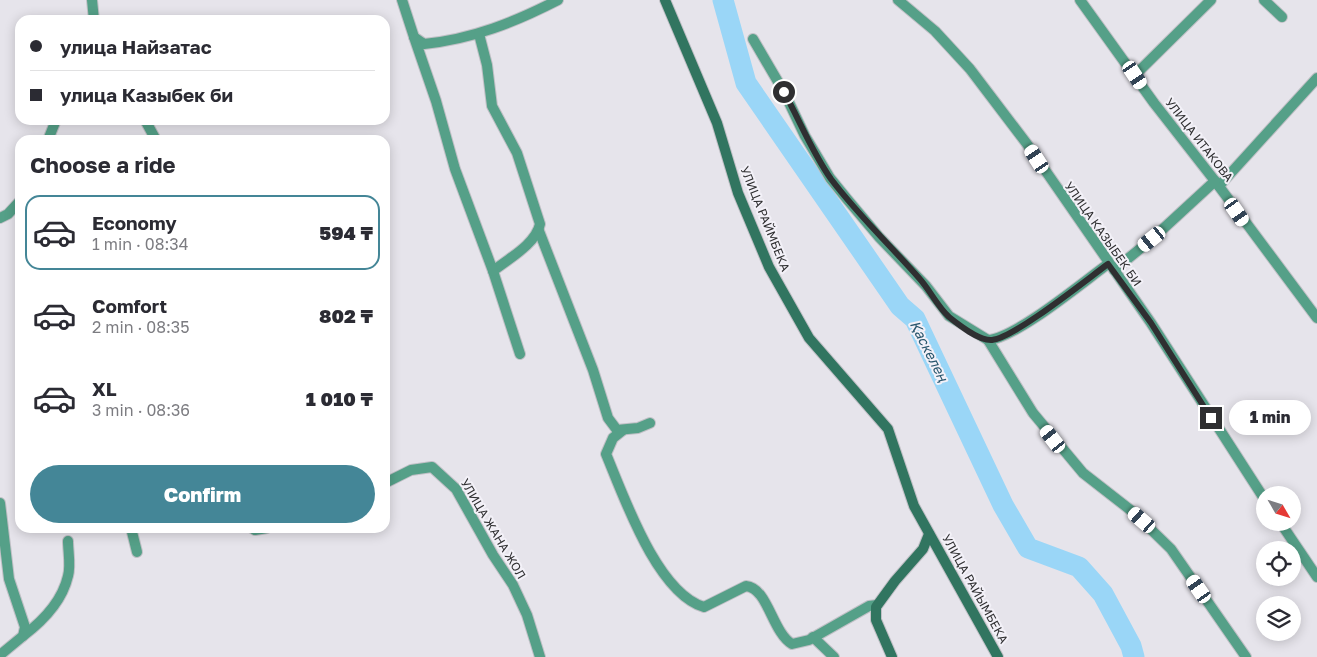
<!DOCTYPE html>
<html lang="en">
<head>
<meta charset="utf-8">
<style>
  :root { --surface:#fff; --page:#f2f2f3; --text:#2b2b33; --muted:#7c7c81; --line:#e1e1e2; --accent:#448697 }
  body { margin:0; font-family:"Golos Text",sans-serif; background:var(--page); color:var(--text); height:100vh; display:flex; flex-direction:column; font-size:19px; white-space:nowrap }
  * { box-sizing:border-box; margin:0 }
  p { font-size:16px; color:var(--muted) }
  .icon { flex:none; width:28px; height:28px; fill:none; stroke:currentColor; stroke-width:2; stroke-linecap:round; stroke-linejoin:round }
  .map { position:relative; flex:1; overflow:hidden }
  .panel { position:absolute; left:15px; top:135px; width:375px; height:398px; display:flex; flex-direction:column; background:var(--surface); border-radius:15px; box-shadow:0 2px 12px #0003 }
  .panel>* { flex:none }
  .banner { position:absolute; left:15px; top:15px; width:375px; height:110px; border-radius:15px; box-shadow:0 2px 12px #0003; display:grid; align-content:center; height:110px; padding:0 15px; background:var(--surface) }
  .needle { width:32px; rotate:129deg }
  .tools { position:absolute; left:1256px; top:486px; display:grid; gap:10px }
  .tools a { display:grid; place-items:center; width:45px; height:45px; border-radius:50%; background:var(--surface); box-shadow:0 2px 12px #0003; font-size:25px }
  .end { position:absolute; width:22px; height:22px; margin:-11px; border:6px solid #2f2f31; background:#fff; box-shadow:0 0 0 2px #fff }
  .from { border-radius:50% }
  .bubble { position:absolute; height:35px; border-radius:18px; background:var(--surface); box-shadow:0 2px 12px #0003; font-size:16px; font-weight:800; line-height:35px; text-align:center }
  .car { position:absolute; width:15px; height:30px; margin:-15px -8px; border-radius:6px; box-shadow:0 0 4px 1px #0007; background:linear-gradient(#fff 24%,#345 0 40%,#fff 0 76%,#345 0 86%,#fff 0) }
  .banner b { display:flex; align-items:center; gap:18px; height:48px; font-size:19px }
  .banner b+b { border-top:1px solid var(--line) }
  .banner i { width:12px; height:12px; background:var(--text) }
  ul { padding:0; list-style:none }
  li { display:flex; align-items:center; gap:15px; height:75px; margin:0 10px 8px; padding:0 5px; border:2px solid transparent; border-radius:15px }
  li div { flex:1 }
  li b { display:block; font-size:19px }
  li em { font-style:normal; font-weight:800 }
  li.current { border-color:var(--accent) }
  li>.icon { width:45px; height:45px; stroke-width:1.5 }
  h2 { padding:0 15px; font-size:22px; line-height:60px }
  .primary-button { display:flex; gap:10px; margin-top:auto; padding:10px 15px }
  .primary-button a { flex:1; height:58px; border-radius:30px; background:var(--accent); color:#fff; font-size:20px; font-weight:800; line-height:58px; text-align:center }
  .map>svg:first-child { display:block }
  .lines { fill:none; stroke-linecap:round; stroke-linejoin:round }
  .river { stroke:#9ad6f7; stroke-width:21 }
  .street-casing { stroke:#c1c0c6; stroke-width:12 }
  .secondary-casing { stroke:#c1c0c6; stroke-width:12 }
  .street { stroke:#55a088; stroke-width:10 }
  .secondary { stroke:#317560; stroke-width:10 }
  .route { stroke:#2f2f31; stroke-width:6 }
  .labels { text-anchor:middle; stroke-width:4; stroke-linejoin:round; paint-order:stroke }
  .street-label { font-size:12px; fill:#2f2f31; stroke:#f3f1f8 }
  .water-label { font-size:14px; font-style:italic; fill:#28566d; stroke:#f3f1f8 }
</style>
</head>
<body>
<div class="map">
<svg width="1317" height="657" viewBox="0 0 1317 657">
  <rect width="100%" height="100%" fill="#e6e4eb"/>
  <g class="lines">
    <!-- river -->
    <polyline class="river" points="723,0 746,83 900,306 915,319 1003,505 1028,548 1079,567 1103,594 1131,646 1134,657"/>
    <!-- street casing -->
    <g class="street-casing">
      <g id="street">
        <polyline points="92,0 94,20"/>
        <path d="M402,0L414,37L424,44C473,39 515,22 558,0"/>
        <polyline points="898,0 935,31 970,69 1027,144 1151,323 1265,500"/>
        <polyline points="1080,0 1154,103 1215,181 1317,318"/>
        <polyline points="1264,0 1282,17"/>
        <path d="M479,34L487,65L492,106L517,153L540,224C536,244 508,259 493,271L520,354"/>
        <polyline points="414,37 436,101 455,169 493,271"/>
        <polyline points="753,39 784,92 805,136 830,178 847,199 879,237 926,286 949,316 988,340 1033,413 1083,473 1133,512 1171,549 1246,657"/>
        <polyline points="1135,75 1211,0"/>
        <polyline points="145,120 156,140"/>
        <polyline points="48,140 56,120"/>
        <polyline points="1219,186 1317,78"/>
        <polyline points="0,218 8,214 20,201"/>
        <polyline points="539,231 593,370 608,418 617,430 638,428 650,423"/>
        <polyline points="1114,270 1152,239 1215,181"/>
        <path d="M988,340C1016,338 1083,282 1108,264"/>
        <path d="M623,430L613,438L606,454C624,497 657,593 704,607L746,586C768,588 772,632 792,644L809,640L869,606L877,605"/>
        <polyline points="385,483 411,470 432,467 456,489 493,555 513,585 527,615 540,657"/>
        <polyline points="0,503 9,579 25,627 23,636 0,655"/>
        <polyline points="1280,522 1317,577"/>
        <polyline points="131,528 137,552"/>
        <polyline points="252,528 255,530 267,528"/>
        <path d="M23,636C43,621 62,602 68,576C71,566 68,551 68,541"/>
        <polyline points="813,637 834,657"/>
      </g>
    </g>
    <!-- secondary casing -->
    <g class="secondary-casing">
      <g id="secondary">
        <polyline points="665,0 717,123 738,193 769,267 809,338 888,429 914,506 998,657"/>
        <polyline points="892,657 876,620 876,607 895,581 923,549 929,534"/>
      </g>
    </g>
    <!-- street -->
    <use href="#street" class="street"/>
    <!-- secondary -->
    <use href="#secondary" class="secondary"/>
  </g>
  <g class="lines">
    <!-- route -->
    <path class="route" d="M784,92C800,121 812,152 831,179C858,215 890,245 919,278C930,290 937,306 949,317C959,325 979,341 992,340C1014,338 1086,280 1108,264L1151,323L1211,418"/>
  </g>
  <g class="labels">
    <!-- street labels -->
    <g class="street-label">
      <text transform="translate(1199 140) rotate(52)" y="4">УЛИЦА ИТАКОВА</text>
      <text transform="translate(765 219) rotate(68)" y="4">УЛИЦА РАЙМБЕКА</text>
      <text transform="translate(1103 234) rotate(55)" y="4">УЛИЦА КАЗЫБЕК БИ</text>
      <text transform="translate(493 529) rotate(59)" y="4">УЛИЦА ЖАНА ЖОЛ</text>
      <text transform="translate(975 589) rotate(61)" y="4">УЛИЦА РАЙЫМБЕКА</text>
    </g>
    <!-- water labels -->
    <g class="water-label">
      <text transform="translate(929 351) rotate(63)" y="5">Қаскелең</text>
    </g>
  </g>
</svg>
<div class="tools">
<a><svg class="needle" viewBox="-14 -14 28 28"><path d="M0-13l5 13h-10z" fill="#e53935"/><path d="M0 13l5-13h-10z" fill="#7c7c81"/></svg></a>
<a><svg class="icon" aria-label="locate" viewBox="0 0 24 24"><circle cx="12" cy="12" r="6"/><path d="M12 2v4M12 18v4M2 12h4M18 12h4"/></svg></a>
<a><svg class="icon" aria-label="layers" viewBox="0 0 24 24"><path d="M12 4l9 5-9 5-9-5zM3 14l9 5 9-5"/></svg></a>
</div>
<i class="end from" style="left:784px;top:92px"></i>
<i class="end" style="left:1211px;top:418px"></i>
<div class="bubble" style="left:1229px;top:400px;width:82px">1 min</div>
<i class="car" style="left:1135px;top:75px;rotate:146deg"></i>
<i class="car" style="left:1037px;top:159px;rotate:327deg"></i>
<i class="car" style="left:1237px;top:212px;rotate:145deg"></i>
<i class="car" style="left:1152px;top:239px;rotate:231deg"></i>
<i class="car" style="left:1053px;top:439px;rotate:322deg"></i>
<i class="car" style="left:1142px;top:520px;rotate:311deg"></i>
<i class="car" style="left:1199px;top:589px;rotate:325deg"></i>
<div class="banner">
<b><i class="from"></i>улица Найзатас</b>
<b><i></i>улица Казыбек би</b>
</div>
<section class="panel">
<h2>Choose a ride</h2>
<ul>
<li class="current"><svg class="icon" aria-label="car" viewBox="0 0 24 24"><path d="M5 17H2v-5l4-1 3-4h7l3 4 3 1v5h-3M9 17h6M6 11h13"/><circle cx="7" cy="17" r="2"/><circle cx="17" cy="17" r="2"/></svg><div><b>Economy</b><p>1 min · 08:34</p></div><em>594 ₸</em></li>
<li><svg class="icon" aria-label="car" viewBox="0 0 24 24"><path d="M5 17H2v-5l4-1 3-4h7l3 4 3 1v5h-3M9 17h6M6 11h13"/><circle cx="7" cy="17" r="2"/><circle cx="17" cy="17" r="2"/></svg><div><b>Comfort</b><p>2 min · 08:35</p></div><em>802 ₸</em></li>
<li><svg class="icon" aria-label="car" viewBox="0 0 24 24"><path d="M5 17H2v-5l4-1 3-4h7l3 4 3 1v5h-3M9 17h6M6 11h13"/><circle cx="7" cy="17" r="2"/><circle cx="17" cy="17" r="2"/></svg><div><b>XL</b><p>3 min · 08:36</p></div><em>1 010 ₸</em></li>
</ul>
<div class="primary-button"><a>Confirm</a></div>
</section>
</div>
</body>
</html>
